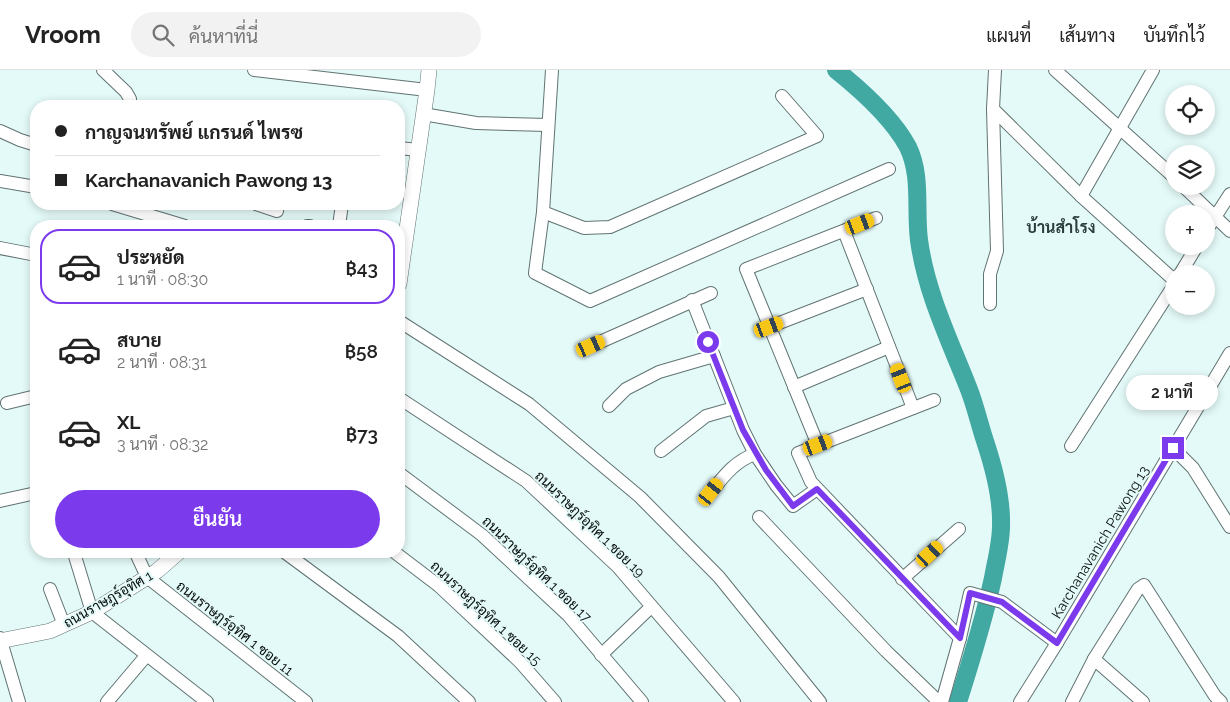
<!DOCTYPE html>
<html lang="th">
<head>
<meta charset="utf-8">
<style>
  :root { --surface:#fff; --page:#f2f2f2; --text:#222; --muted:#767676; --line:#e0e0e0; --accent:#7c3aed }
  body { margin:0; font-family:Raleway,Sarabun,sans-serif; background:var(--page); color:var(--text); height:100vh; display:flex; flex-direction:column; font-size:19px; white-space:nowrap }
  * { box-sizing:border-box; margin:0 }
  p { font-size:16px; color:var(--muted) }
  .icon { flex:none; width:28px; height:28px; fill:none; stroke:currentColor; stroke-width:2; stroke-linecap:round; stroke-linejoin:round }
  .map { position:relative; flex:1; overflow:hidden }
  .side { position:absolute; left:30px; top:150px; width:375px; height:338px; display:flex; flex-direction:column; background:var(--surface); border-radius:20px; box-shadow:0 2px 8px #0003 }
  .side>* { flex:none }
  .banner { position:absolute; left:30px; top:30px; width:375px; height:110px; border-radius:20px; box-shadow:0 2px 8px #0003; display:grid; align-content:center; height:110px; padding:0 25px; background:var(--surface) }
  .tools { position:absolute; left:1165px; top:15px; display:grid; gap:10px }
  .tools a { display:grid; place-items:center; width:50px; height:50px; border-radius:50%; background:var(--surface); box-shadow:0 2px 8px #0003; font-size:25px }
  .end { position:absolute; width:22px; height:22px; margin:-11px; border:6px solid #7c3aed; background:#fff; box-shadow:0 0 0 2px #fff }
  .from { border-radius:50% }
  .bubble { position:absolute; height:35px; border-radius:18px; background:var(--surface); box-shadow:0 2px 8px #0003; font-size:16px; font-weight:600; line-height:35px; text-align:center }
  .car { position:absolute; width:15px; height:30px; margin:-15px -8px; border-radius:6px; box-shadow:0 0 4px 1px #0007; background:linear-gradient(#f5c518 24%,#345 0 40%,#f5c518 0 76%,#345 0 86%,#f5c518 0) }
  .banner b { display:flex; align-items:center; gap:18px; height:48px; font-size:19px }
  .banner b+b { border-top:1px solid var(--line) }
  .banner i { width:12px; height:12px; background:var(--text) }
  ul { padding:9px 0 0; list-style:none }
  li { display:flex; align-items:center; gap:15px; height:75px; margin:0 10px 8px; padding:0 15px; border:2px solid transparent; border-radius:20px }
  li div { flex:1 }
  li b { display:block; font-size:19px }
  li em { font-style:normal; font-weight:600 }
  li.current { border-color:var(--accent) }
  li>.icon { width:45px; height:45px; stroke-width:1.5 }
  .cta { display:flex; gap:10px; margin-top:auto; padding:10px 25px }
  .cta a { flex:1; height:58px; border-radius:30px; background:var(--accent); color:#fff; font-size:20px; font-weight:600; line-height:58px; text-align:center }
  header { display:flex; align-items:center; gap:30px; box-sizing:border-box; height:70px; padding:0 25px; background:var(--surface); border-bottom:1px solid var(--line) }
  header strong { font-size:24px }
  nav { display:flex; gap:28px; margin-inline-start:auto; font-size:18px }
  .search { width:350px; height:45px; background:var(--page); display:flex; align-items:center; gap:12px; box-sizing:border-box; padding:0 18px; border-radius:28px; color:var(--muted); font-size:19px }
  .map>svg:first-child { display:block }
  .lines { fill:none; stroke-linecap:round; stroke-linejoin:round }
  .river { stroke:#41a8a2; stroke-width:18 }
  .minor-casing { stroke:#607372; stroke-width:14 }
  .tertiary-casing { stroke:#607372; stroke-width:16 }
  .minor { stroke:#fff; stroke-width:12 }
  .tertiary { stroke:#fff; stroke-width:15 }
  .route { stroke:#7c3aed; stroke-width:6 }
  .labels { text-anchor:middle; stroke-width:4; stroke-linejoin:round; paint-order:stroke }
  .street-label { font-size:14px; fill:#060d0c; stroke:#e4faf8 }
  .quarter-label { font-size:16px; font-weight:bold; fill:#2a3c3b; stroke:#e4faf8 }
</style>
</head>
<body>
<header>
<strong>Vroom</strong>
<div class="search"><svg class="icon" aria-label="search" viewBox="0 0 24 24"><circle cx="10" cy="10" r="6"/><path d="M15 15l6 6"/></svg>ค้นหาที่นี่</div>
<nav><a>แผนที่</a><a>เส้นทาง</a><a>บันทึกไว้</a></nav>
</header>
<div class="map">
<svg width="1230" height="632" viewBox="0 0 1230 632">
  <rect width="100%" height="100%" fill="#e4faf8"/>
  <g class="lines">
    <!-- river -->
    <path class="river" d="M836,0C861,20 893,49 908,77C922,106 915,139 919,170C926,222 949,269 968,317C975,334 979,353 985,371C994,398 1002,427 1001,456C1001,473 996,491 993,508C984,550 971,591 958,632"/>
    <!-- minor casing -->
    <g class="minor-casing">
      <g id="minor">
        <polyline points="103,0 126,22 130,29 128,36"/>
        <polyline points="254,0 427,20"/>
        <polyline points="552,0 543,142 535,203 590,231 889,99"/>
        <polyline points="1055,0 1174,107"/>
        <polyline points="993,39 1081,126 1174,210"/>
        <polyline points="423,44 476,53 548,55"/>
        <polyline points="0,61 20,70 36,75"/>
        <polyline points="399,78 418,80"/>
        <polyline points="0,111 36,117"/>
        <polyline points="1183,116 1230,161"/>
        <polyline points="1081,126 1153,0"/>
        <polyline points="112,134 185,156"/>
        <polyline points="256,134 277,141 278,134"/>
        <polyline points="543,142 584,158 610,157 817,66 782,26"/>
        <polyline points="307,156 310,156"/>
        <polyline points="339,156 342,134"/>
        <polyline points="844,161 913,338"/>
        <polyline points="1206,161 1230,124"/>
        <polyline points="0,178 36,185"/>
        <polyline points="1180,204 1197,176"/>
        <polyline points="692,230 743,360 755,384 776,415 793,436 817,419"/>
        <polyline points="990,234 990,204 997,181 993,39 995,0"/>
        <polyline points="399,251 529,334 640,427 719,507 820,632"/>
        <polyline points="769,257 867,219"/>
        <polyline points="591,276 711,223"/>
        <polyline points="794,317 889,277"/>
        <polyline points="399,328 526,411 618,497 734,632"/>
        <polyline points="934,330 798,383 811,412 960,568"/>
        <polyline points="7,333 36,326"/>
        <polyline points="609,336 626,319 659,302 714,286"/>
        <polyline points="818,375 746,199 876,148"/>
        <polyline points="1071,376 1174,215"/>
        <polyline points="1173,378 1193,398 1230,457"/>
        <polyline points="661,381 706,346 734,338"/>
        <polyline points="399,403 482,465 568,545 642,632"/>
        <path d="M711,422C724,406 735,391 755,384"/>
        <polyline points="0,431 36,423"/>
        <polyline points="759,447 886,581 939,632"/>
        <polyline points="135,481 147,507 306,632"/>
        <polyline points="283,481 398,566 469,632"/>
        <polyline points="393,481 439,516 520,592 555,632"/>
        <polyline points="74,483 92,542 207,632"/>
        <polyline points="902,509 959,459"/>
        <polyline points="50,519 64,555"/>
        <polyline points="0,568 19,632"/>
        <polyline points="601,585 651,537"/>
        <polyline points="1094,589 1143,632"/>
        <polyline points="107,632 146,586"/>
        <polyline points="942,632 960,568 970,523 1002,532 1057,573"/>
        <polyline points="1020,632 1057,573 1230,283"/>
        <polyline points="1072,632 1094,589 1138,519 1144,515 1215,626 1221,632"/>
      </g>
    </g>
    <!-- tertiary casing -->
    <g class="tertiary-casing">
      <g id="tertiary">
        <polyline points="399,214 427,20 429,0"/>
        <polyline points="0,571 50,561 92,542 157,501 180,481"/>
      </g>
    </g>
    <!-- minor -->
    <use href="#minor" class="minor"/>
    <!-- tertiary -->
    <use href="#tertiary" class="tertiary"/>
  </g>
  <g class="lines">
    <!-- route -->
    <polyline class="route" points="708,272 743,360 766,400 793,436 817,419 960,568 970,523 1002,532 1057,573 1173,378"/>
  </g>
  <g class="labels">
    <!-- street labels -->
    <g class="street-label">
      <text transform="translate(590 454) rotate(44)" y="5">ถนนราษฎร์อุทิศ 1 ซอย 19</text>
      <text transform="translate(1100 472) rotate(-59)" y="5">Karchanavanich Pawong 13</text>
      <text transform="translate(537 499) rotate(44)" y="5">ถนนราษฎร์อุทิศ 1 ซอย 17</text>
      <text transform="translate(108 529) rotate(-30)" y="5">ถนนราษฎร์อุทิศ 1</text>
      <text transform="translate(486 543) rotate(43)" y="5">ถนนราษฎร์อุทิศ 1 ซอย 15</text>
      <text transform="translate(235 558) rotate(38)" y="5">ถนนราษฎร์อุทิศ 1 ซอย 11</text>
    </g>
    <!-- quarter labels -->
    <g class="quarter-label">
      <text x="1061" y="163">บ้านสำโรง</text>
    </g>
  </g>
</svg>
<div class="tools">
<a><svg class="icon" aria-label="locate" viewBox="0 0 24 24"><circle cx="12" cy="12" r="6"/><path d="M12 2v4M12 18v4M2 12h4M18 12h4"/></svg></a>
<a><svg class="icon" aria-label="layers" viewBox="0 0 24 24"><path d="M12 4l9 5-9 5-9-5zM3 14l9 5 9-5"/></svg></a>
<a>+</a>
<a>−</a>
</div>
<i class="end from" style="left:708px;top:272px"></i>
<i class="end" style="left:1173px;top:378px"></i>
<div class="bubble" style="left:1126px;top:305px;width:92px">2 นาที</div>
<i class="car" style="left:860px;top:154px;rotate:69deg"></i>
<i class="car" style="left:769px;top:257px;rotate:69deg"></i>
<i class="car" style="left:591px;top:276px;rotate:66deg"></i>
<i class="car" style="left:901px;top:308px;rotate:339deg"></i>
<i class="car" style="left:818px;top:375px;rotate:69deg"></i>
<i class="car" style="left:711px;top:422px;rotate:38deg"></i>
<i class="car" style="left:930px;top:484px;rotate:48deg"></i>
<div class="banner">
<b><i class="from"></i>กาญจนทรัพย์ แกรนด์ ไพรซ</b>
<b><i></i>Karchanavanich Pawong 13</b>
</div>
<section class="side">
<ul>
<li class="current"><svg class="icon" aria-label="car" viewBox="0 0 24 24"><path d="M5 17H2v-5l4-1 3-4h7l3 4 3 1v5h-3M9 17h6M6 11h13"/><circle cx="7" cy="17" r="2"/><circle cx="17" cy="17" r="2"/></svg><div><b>ประหยัด</b><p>1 นาที · 08:30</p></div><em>฿43</em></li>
<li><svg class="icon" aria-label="car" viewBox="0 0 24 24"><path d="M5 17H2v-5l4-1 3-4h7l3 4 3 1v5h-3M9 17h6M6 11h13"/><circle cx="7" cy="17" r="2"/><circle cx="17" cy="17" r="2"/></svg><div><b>สบาย</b><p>2 นาที · 08:31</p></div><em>฿58</em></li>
<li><svg class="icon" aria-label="car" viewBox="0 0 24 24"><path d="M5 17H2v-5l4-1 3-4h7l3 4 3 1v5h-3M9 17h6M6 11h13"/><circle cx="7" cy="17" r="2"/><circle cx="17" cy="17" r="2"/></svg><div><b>XL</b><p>3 นาที · 08:32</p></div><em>฿73</em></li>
</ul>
<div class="cta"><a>ยืนยัน</a></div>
</section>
</div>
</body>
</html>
